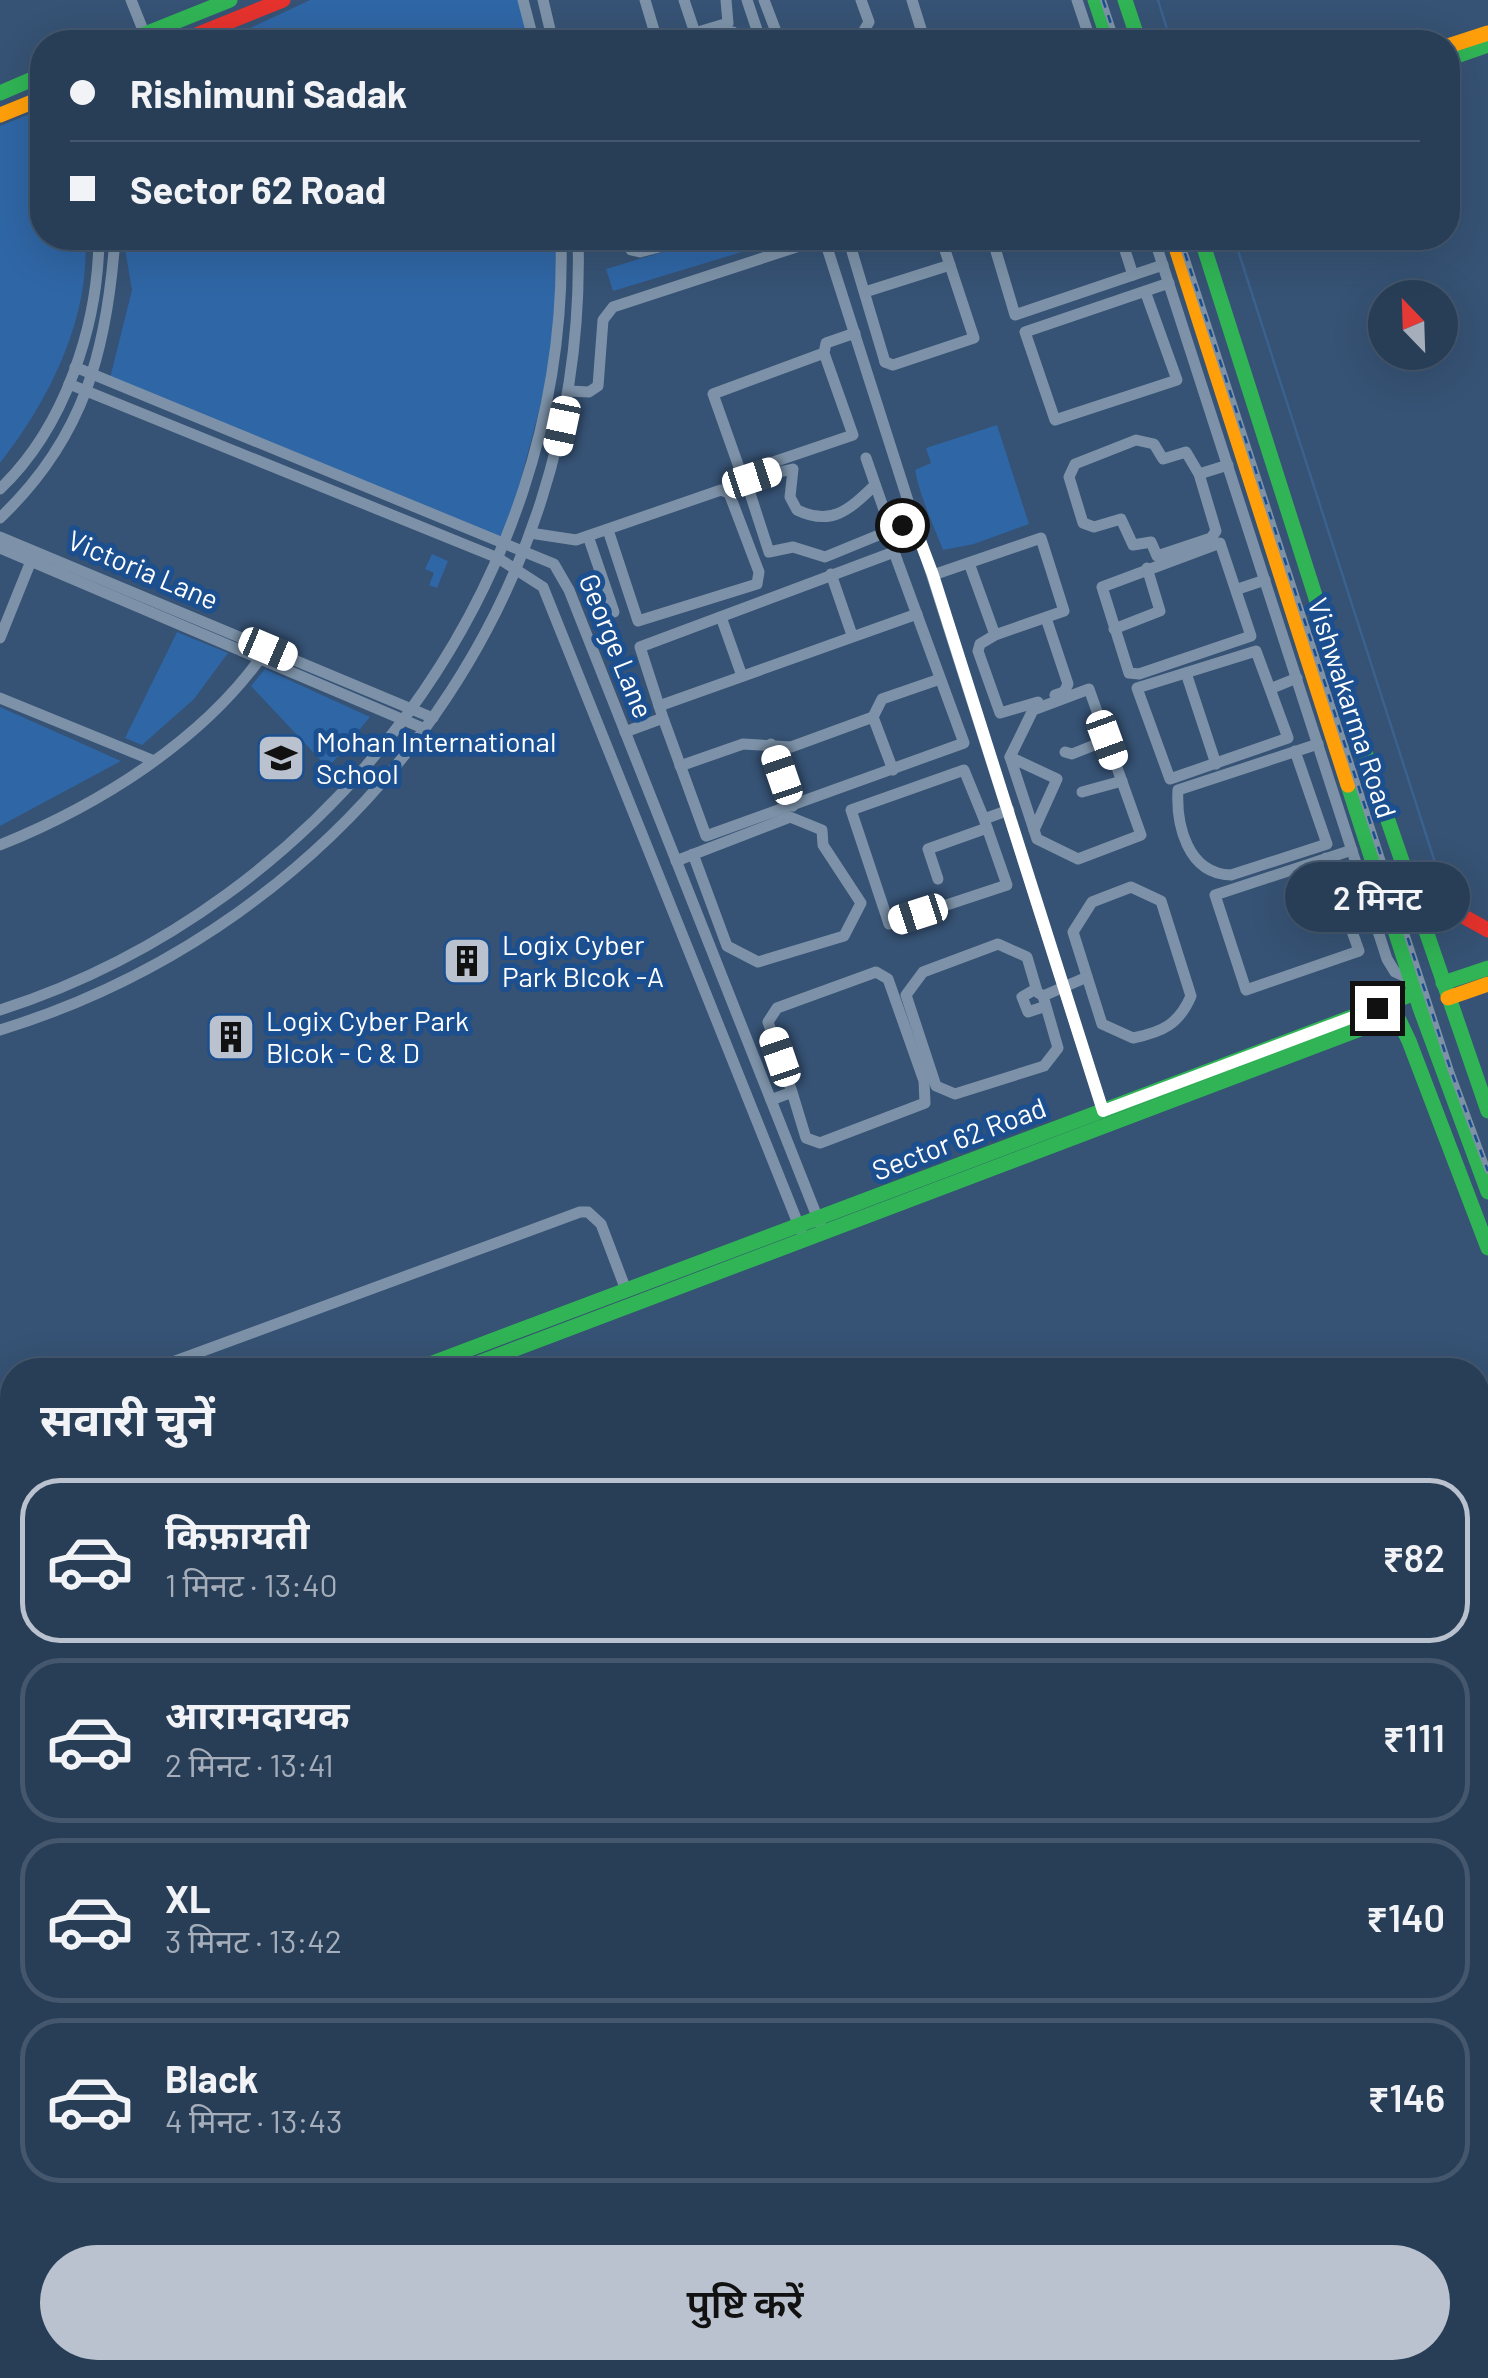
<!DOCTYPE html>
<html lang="hi">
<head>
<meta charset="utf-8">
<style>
  :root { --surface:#283e57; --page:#30455d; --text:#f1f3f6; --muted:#a5aeba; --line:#44576d; --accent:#b9c2ce }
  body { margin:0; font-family:Barlow,"Noto Sans Devanagari",sans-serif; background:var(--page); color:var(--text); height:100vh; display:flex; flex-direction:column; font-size:38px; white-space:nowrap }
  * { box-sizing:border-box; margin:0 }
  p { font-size:32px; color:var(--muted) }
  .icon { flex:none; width:55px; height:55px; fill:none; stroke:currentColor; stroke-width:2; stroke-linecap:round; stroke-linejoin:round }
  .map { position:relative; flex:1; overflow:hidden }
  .drawer { position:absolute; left:0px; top:1358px; width:1490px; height:1022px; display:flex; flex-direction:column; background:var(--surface); border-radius:40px 40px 0 0; box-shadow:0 10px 40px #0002,0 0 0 2px var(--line) }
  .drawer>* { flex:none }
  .guide { position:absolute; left:30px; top:30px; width:1430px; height:220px; border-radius:40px; box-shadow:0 10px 40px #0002,0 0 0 2px var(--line); display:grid; align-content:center; height:220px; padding:0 40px; background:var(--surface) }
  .needle { width:65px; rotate:337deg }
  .tools { position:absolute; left:1368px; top:280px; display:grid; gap:20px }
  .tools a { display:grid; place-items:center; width:90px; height:90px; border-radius:50%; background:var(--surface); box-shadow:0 10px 40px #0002,0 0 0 2px var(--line); font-size:50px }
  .end { position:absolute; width:45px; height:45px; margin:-22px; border:12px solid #fff; background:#111; box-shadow:0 0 0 5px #111 }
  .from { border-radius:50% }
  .bubble { position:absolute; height:70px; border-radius:35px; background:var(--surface); box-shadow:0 10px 40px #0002,0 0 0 2px var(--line); font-size:32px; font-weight:600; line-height:70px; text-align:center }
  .car { position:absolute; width:30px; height:60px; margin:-30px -15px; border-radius:12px; box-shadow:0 0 8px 2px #0007; background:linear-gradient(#fff 24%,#345 0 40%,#fff 0 76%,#345 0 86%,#fff 0) }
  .guide b { display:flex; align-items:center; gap:35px; height:95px; font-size:38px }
  .guide b+b { border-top:2px solid var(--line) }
  .guide i { width:25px; height:25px; background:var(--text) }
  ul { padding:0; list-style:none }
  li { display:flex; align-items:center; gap:30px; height:165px; margin:0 20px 15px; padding:0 20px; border:5px solid var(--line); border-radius:40px }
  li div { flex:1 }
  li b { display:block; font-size:38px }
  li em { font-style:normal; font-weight:600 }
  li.on { border-color:var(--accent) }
  li>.icon { width:90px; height:90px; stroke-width:1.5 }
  h2 { padding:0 40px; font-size:45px; line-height:120px }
  .cta { display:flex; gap:20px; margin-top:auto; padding:20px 40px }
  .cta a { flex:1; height:115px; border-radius:60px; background:var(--accent); color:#111; font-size:40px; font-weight:600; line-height:115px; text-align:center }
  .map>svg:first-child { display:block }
  .green { fill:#2f66a5 }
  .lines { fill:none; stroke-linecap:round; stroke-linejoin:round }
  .stream { stroke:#3b618d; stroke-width:2.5 }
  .street { stroke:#7d92a8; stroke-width:11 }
  .fast { stroke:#30b455; stroke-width:15 }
  .slow { stroke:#ff9f0a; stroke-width:15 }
  .jam { stroke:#e5322d; stroke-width:15 }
  .rail-casing { stroke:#7e92a7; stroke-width:6 }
  .rail { stroke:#1b4f8f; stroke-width:2.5; stroke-dasharray:8; stroke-linecap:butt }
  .route { stroke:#fff; stroke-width:12 }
  .labels { text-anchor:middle; stroke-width:10; stroke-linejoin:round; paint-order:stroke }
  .street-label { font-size:28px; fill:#fff; stroke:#1b4f8f }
  .poi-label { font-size:28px; fill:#fff; stroke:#1b4f8f; text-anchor:start }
</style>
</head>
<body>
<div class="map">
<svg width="1488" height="2378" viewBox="0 0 1488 2378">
  <rect width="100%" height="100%" fill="#365274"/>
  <!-- green -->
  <g class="green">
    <polygon points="310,0 523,0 534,42 220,42"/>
    <path d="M42,109V238H85C91,318 48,402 0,463V126Z"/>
    <polygon points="123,238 561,238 554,355 504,542 110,378 132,290"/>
    <polygon points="710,238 788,238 613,291 606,269"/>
    <path d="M997,425L1029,524L974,544L943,550C933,524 920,497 915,470L931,463L926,448Z"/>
    <polygon points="432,554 448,561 437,588 429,585 434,573 425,569"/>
    <polygon points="177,632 228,653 194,699 142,745 125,738"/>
    <polygon points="265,669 370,717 328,768 251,686"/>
    <polygon points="0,707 121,761 0,826"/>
    <polygon points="0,2304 12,2338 12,2368 23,2368 27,2378 0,2378"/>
  </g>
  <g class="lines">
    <!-- stream -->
    <g class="stream">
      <polyline points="1158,0 1171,42"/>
      <polyline points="1234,238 1441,881"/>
    </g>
    <!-- street -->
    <g class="street">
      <polyline points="131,0 145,35"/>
      <polyline points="523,0 534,42"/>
      <polyline points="543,0 553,42"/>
      <polyline points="645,0 656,37 663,42"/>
      <polyline points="684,0 695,33"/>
      <polyline points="747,0 761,42"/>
      <polyline points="764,0 780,42"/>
      <polyline points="912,0 925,42"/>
      <polyline points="1077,0 1091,42"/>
      <polyline points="665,42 728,23 726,0"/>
      <polyline points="703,42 733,32 741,42"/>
      <polyline points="857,42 869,22 861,0"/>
      <polyline points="624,238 631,250 640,252 693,238"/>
      <polyline points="824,238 1103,1111"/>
      <polyline points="848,238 885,362"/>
      <polyline points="992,238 1015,315 1133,275 1121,238"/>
      <polyline points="1154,238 1387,959 1395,972 1415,981"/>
      <polyline points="1133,275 1163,265"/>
      <polyline points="1145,291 1177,380 1055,420 1025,332 1169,283"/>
      <polyline points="865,292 950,265"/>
      <polyline points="824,353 853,435 741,473 713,394 824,353 826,343 855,333"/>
      <polyline points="885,362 893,365 974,338 941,238"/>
      <polyline points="75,367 554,564 569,590 820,1224"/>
      <polyline points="69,384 498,558 543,587 801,1231"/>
      <polyline points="569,391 589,392 598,386 603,320 613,307 824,238"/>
      <polyline points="866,458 891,530 913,521"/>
      <polyline points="1199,474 1216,531 1211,538 1157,556 1151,542 1133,545 1121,519 1094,527 1083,523 1069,477 1075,464 1136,440 1154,444 1163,459 1186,452 1199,474 1228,465"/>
      <path d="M875,485C850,509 832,527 797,510L790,497L793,469L752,478L747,484L769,552L793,547L825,557L891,530"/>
      <path d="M0,489C65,427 98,326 99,238"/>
      <path d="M0,518C84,438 107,351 115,238"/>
      <polyline points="530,533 576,540 721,490 729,493 759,572 757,584 638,621 608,530"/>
      <polyline points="588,536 614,612"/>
      <polyline points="0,537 433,718"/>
      <polygon points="1220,543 1251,636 1139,674 1129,673 1102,587"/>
      <polyline points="0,548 425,729"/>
      <polyline points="831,574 852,635"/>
      <polyline points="933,575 1041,538 1064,611 995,635 969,563"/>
      <polyline points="1238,589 1265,580"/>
      <polyline points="721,617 742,676"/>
      <polyline points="1046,618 1068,684 1064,692 1055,695"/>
      <polyline points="1114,629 1160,611 1147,568"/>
      <polyline points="995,635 980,644 978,651 1000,713 1038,702"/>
      <polyline points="0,638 31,561"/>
      <polyline points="1186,673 1216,764"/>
      <polygon points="1089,689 1141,835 1078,859 1037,839 1010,757 1033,710"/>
      <polyline points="1270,689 1256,651 1137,688 1170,779 1288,738 1270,689 1297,678"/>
      <polyline points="0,698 152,760"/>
      <polyline points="659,706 917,614"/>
      <polyline points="873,717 893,770"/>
      <polyline points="625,732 663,718 640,647 894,552 964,743 706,836 663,718"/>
      <polyline points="771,744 793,806"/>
      <path d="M1295,751L1327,844L1231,875C1187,874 1176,824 1178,790L1318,744"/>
      <polyline points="1065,752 1072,754 1107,740"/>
      <polyline points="1010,757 1057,779 1034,830"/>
      <polyline points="680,766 743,744 791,747 873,717 882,699 940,679"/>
      <polyline points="1082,792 1122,781"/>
      <polyline points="984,819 964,770 851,810 889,924 1007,885 984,819 1009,810"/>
      <path d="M0,845C97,806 203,741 264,653"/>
      <polyline points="1326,858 1359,951 1246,990 1215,895 1352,850"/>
      <polyline points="676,861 790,817 822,830 823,845 861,903 844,936 758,962 727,946 693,854"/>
      <polyline points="938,879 928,849 987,828"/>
      <path d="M1131,887L1161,901L1191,996C1179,1024 1163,1032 1133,1038L1102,1024L1073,932L1092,902Z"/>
      <polyline points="1037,991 1027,957 998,944 923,972 906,995 936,1086 955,1094 1044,1066 1058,1048 1043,996 1034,990 1022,997 1028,1012 1043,1007"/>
      <polyline points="1043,996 1087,977"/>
      <path d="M0,1010C328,905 570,585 561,238"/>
      <path d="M0,1030C347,923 589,603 578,238"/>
      <polyline points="771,1100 792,1092 768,1022 777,1008 876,972 888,979 924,1081 925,1103 820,1143 806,1138 792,1092"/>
      <polyline points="151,1370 580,1212 588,1212 601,1224 626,1290"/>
      <polyline points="0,1426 12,1421"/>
      <polyline points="0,1935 12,1930"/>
    </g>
    <!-- fast -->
    <g class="fast">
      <polyline points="1095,0 1109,42"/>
      <polyline points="1125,0 1139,42"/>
      <polyline points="125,42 230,0"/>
      <polyline points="1448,59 1488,45"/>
      <polyline points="0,93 42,75"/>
      <polyline points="1201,238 1372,774 1488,1111"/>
      <polyline points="1348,785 1420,1008 1488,1192"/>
      <polyline points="1443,983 1488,968"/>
      <polyline points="414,1370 1418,992"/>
      <polyline points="460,1370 1392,1017 1399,1020 1409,1041 1488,1248"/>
      <polyline points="0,1526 12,1522"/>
      <polyline points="0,1645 12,1677"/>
      <polyline points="1478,1752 1488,1748"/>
      <polyline points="269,2368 272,2378"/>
      <polyline points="284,2368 287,2378"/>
    </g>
    <!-- slow -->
    <g class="slow">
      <polyline points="1448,46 1488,33"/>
      <polyline points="0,115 42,98"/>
      <polyline points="1173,238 1348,785"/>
      <polyline points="1448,998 1488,984"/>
      <polyline points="0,1612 12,1644"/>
      <polyline points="1478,1767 1488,1763"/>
    </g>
    <!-- jam -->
    <g class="jam">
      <polyline points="179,42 283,0"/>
      <polyline points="1413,873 1434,900 1488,930"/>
    </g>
    <!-- rail casing -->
    <g class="rail-casing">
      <g id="rail">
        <polyline points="1103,0 1117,42"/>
        <polyline points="1180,238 1451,1071 1488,1171"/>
      </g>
    </g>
    <!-- rail -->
    <use href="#rail" class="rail"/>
  </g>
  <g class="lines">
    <!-- route -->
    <polyline class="route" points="902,525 913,522 933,575 1103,1111 1377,1008"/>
  </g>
  <!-- icons -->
  <defs>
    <g id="school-square" transform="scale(2.5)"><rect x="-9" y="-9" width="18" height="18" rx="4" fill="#b9c2ce" stroke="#1b4f8f"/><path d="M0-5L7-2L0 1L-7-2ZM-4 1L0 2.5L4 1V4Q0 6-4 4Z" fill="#111"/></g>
    <g id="building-square" transform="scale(2.5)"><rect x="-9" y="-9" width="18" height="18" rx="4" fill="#b9c2ce" stroke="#1b4f8f"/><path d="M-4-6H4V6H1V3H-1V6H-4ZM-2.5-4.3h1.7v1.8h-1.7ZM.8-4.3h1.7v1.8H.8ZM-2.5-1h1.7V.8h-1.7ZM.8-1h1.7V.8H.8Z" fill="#111"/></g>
  </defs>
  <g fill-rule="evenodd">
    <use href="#school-square" x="281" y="758"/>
    <use href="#building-square" x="467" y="961"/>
    <use href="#building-square" x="231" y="1037"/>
  </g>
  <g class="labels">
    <!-- street labels -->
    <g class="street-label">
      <text transform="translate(143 570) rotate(23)" y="10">Victoria Lane</text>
      <text transform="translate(616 646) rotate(68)" y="10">George Lane</text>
      <text transform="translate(1352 708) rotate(72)" y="10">Vishwakarma Road</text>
      <text transform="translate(959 1139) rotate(-21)" y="10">Sector 62 Road</text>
    </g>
    <!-- poi labels -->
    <g class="poi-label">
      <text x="316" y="752">Mohan International<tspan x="316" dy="32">School</tspan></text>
      <text x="502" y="955">Logix Cyber<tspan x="502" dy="32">Park Blcok -A</tspan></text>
      <text x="266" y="1031">Logix Cyber Park<tspan x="266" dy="32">Blcok - C &amp; D</tspan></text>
    </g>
  </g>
</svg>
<div class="tools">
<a><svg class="needle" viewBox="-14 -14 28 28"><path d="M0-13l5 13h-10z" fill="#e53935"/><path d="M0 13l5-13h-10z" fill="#a5aeba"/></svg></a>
</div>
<i class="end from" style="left:902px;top:525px"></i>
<i class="end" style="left:1377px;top:1008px"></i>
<div class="bubble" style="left:1285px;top:862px;width:185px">2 मिनट</div>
<i class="car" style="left:562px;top:426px;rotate:192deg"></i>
<i class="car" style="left:752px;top:478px;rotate:72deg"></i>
<i class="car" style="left:268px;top:649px;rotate:113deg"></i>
<i class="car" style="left:1107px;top:740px;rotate:160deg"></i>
<i class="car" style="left:782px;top:775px;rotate:341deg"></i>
<i class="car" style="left:918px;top:914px;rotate:252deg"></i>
<i class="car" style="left:780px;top:1057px;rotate:341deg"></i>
<div class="guide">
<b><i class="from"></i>Rishimuni Sadak</b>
<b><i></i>Sector 62 Road</b>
</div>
<section class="drawer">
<h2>सवारी चुनें</h2>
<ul>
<li class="on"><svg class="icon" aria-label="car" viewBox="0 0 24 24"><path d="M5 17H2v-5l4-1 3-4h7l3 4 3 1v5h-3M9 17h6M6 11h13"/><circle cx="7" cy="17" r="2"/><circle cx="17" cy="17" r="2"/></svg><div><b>किफ़ायती</b><p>1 मिनट · 13:40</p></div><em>₹82</em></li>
<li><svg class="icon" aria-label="car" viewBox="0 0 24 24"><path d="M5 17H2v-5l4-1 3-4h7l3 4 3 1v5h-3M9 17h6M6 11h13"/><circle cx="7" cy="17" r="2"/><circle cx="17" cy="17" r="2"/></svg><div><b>आरामदायक</b><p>2 मिनट · 13:41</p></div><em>₹111</em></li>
<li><svg class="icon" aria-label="car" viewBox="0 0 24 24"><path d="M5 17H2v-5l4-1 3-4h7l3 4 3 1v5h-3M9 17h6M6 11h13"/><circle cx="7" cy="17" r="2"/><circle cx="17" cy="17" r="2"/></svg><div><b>XL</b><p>3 मिनट · 13:42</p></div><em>₹140</em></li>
<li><svg class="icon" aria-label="car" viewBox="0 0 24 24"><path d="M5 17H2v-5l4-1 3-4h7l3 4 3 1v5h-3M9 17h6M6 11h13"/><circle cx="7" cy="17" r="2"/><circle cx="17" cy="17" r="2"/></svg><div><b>Black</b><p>4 मिनट · 13:43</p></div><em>₹146</em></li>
</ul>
<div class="cta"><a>पुष्टि करें</a></div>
</section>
</div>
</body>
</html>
